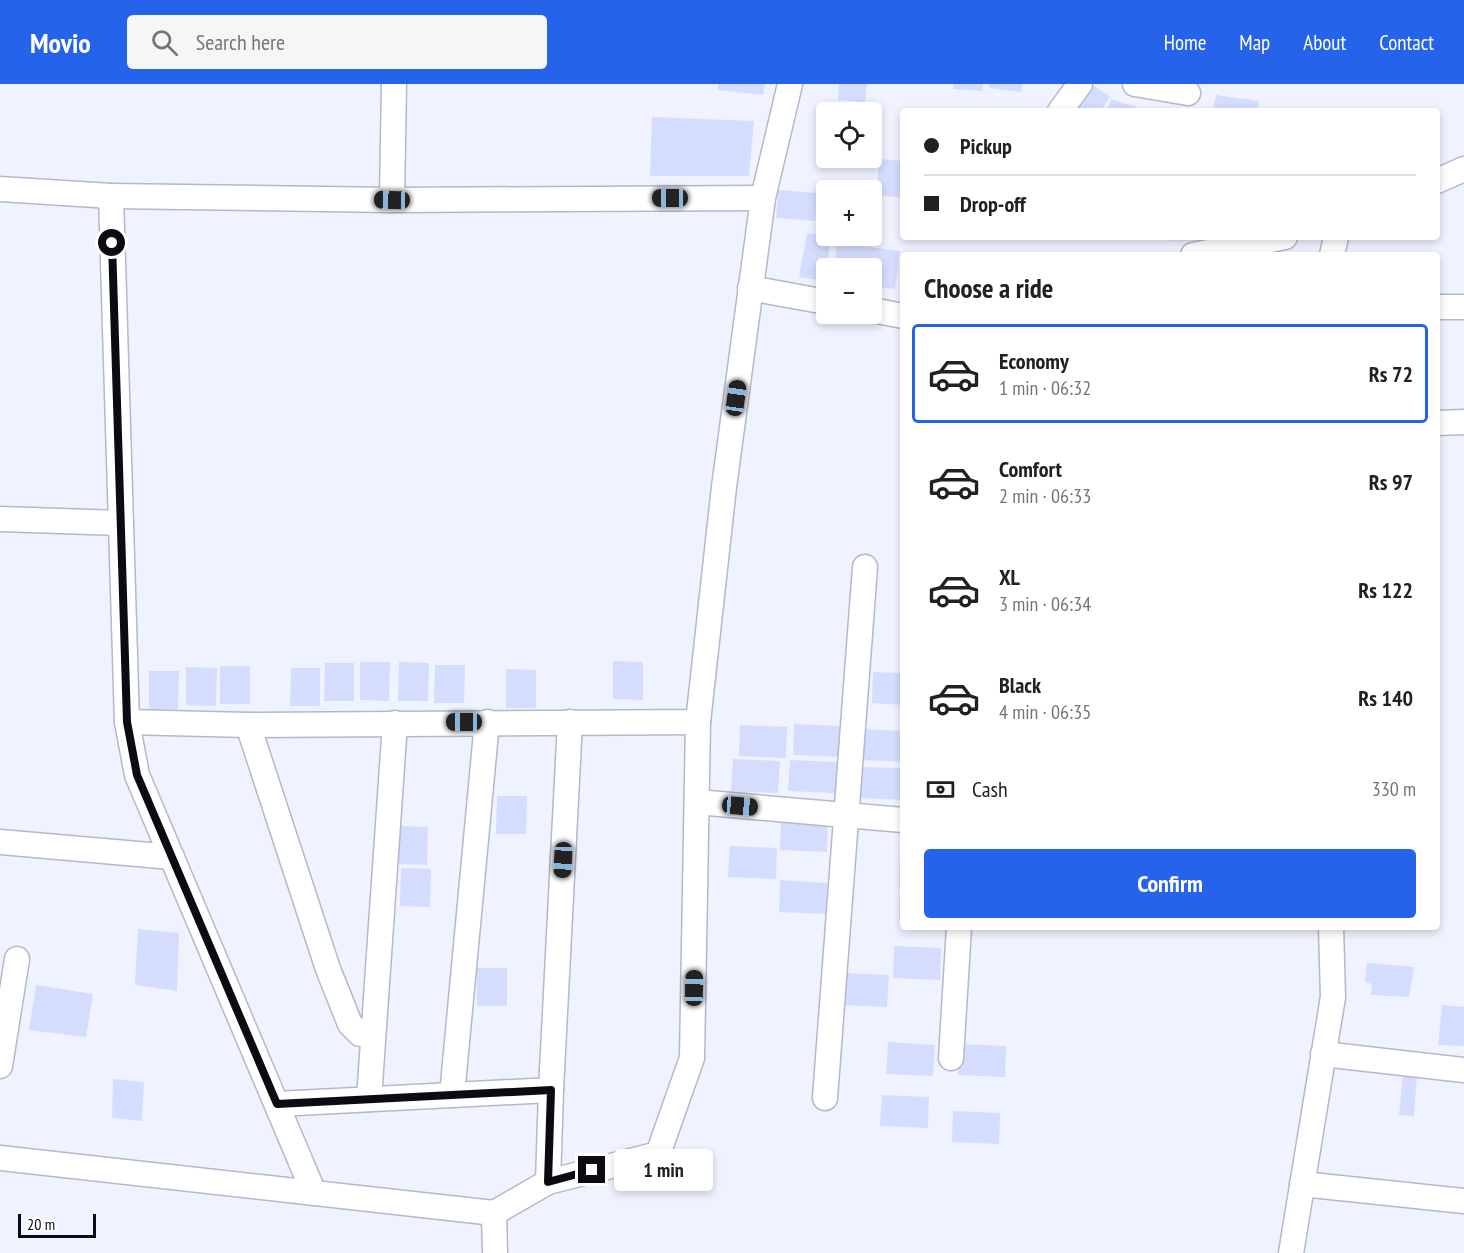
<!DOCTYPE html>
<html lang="en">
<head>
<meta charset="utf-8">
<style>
  :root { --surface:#fff; --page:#f6f6f6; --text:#202124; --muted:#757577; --line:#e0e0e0; --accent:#2563eb }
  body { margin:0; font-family:"PT Sans Narrow",sans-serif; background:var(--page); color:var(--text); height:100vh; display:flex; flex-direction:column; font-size:22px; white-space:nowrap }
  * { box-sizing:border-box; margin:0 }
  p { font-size:20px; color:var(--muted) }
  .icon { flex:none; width:33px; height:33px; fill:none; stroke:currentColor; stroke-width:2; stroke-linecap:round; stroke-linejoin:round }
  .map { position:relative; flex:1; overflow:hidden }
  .panel { position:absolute; left:900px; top:168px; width:540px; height:678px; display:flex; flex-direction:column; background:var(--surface); border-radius:6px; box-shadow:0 3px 9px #0003 }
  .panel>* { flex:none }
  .hud { position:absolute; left:900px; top:24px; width:540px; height:132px; border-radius:6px; box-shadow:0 3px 9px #0003; display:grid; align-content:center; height:132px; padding:0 24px; background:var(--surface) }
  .controls { position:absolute; left:816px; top:18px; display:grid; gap:12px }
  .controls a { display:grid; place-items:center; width:66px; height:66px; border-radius:6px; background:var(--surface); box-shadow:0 3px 9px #0003; font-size:30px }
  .scale { position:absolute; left:18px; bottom:15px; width:78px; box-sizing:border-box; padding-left:6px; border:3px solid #0a0c12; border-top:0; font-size:16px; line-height:21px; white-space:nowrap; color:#0a0c12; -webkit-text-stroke:4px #fff; paint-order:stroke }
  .end { position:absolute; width:27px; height:27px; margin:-14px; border:8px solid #0a0c12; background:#fff; box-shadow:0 0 0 3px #fff }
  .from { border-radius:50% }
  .bubble { position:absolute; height:42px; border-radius:6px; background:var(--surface); box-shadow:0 3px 9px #0003; font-size:20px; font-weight:700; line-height:42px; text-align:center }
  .car { position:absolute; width:18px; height:36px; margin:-18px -9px; border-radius:8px; box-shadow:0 0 4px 2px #0007; background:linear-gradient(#222 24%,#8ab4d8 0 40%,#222 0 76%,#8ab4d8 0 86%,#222 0) }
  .hud b { display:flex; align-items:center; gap:21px; height:57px; font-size:22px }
  .hud b+b { border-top:2px solid var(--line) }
  .hud i { width:15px; height:15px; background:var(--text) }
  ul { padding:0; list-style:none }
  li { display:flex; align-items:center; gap:18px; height:99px; margin:0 12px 9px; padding:0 12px; border:3px solid transparent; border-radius:6px }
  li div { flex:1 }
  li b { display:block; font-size:22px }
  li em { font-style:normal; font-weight:700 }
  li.on { border-color:var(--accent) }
  li>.icon { width:54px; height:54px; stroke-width:1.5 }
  h2 { padding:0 24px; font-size:27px; line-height:72px }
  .pay { display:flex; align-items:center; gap:15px; height:66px; padding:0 24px; font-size:22px }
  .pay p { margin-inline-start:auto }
  .primary-button { display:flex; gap:12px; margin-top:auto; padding:12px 24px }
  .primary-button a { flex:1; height:69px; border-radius:6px; background:var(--accent); color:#fff; font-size:24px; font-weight:700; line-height:69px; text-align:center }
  header { display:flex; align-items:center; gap:36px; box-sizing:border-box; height:84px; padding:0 30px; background:var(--accent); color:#fff }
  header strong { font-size:28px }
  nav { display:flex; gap:33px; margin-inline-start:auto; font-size:21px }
  .search { width:420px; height:54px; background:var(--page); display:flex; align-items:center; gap:15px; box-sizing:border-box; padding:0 21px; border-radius:6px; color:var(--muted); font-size:22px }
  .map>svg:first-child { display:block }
  .building { fill:#d5ddfe }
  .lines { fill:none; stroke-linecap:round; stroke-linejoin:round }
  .street-casing { stroke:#b3b8cb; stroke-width:27 }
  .street { stroke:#fff; stroke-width:24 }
  .route { stroke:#0a0c12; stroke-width:8 }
</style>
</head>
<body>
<header>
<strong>Movio</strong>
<div class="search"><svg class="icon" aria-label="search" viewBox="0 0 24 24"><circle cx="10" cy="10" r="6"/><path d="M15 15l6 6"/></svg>Search here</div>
<nav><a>Home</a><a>Map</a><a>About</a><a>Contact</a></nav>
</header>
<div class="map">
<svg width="1464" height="1169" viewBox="0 0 1464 1169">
  <rect width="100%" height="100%" fill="#eff3ff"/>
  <!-- building -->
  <g class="building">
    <polygon points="718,0 765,0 763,11 718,6"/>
    <polygon points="839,0 867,0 865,18 838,16"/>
    <polygon points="954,0 983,0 982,7 953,5"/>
    <polygon points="989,0 1022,0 1021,8 989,4"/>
    <polygon points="1091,0 1110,12 1101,27 1070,27"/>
    <polygon points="1216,11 1259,17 1257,27 1213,27"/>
    <polygon points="1111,15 1142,25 1141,27 1107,27"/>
    <polygon points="652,33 754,37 749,92 650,92"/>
    <polygon points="879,75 903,77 903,114 876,111"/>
    <polygon points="778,106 818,109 815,137 776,134"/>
    <polygon points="823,108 826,109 826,140 820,139"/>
    <polygon points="807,149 831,153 825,197 799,193"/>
    <polygon points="1163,153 1198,153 1198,157 1163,156"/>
    <polygon points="837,159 900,167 895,205 872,202 872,184 834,184"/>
    <polygon points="613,577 643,578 643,616 613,615"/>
    <polygon points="360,578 390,578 389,617 360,616"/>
    <polygon points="399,578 429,579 428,617 398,617"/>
    <polygon points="325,579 354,579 354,617 324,617"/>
    <polygon points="435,581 465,581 464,619 434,619"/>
    <rect x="220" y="582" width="30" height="38"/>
    <polygon points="186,583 217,584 216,622 186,621"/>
    <polygon points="291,584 320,584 320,622 290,622"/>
    <polygon points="506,585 536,586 536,624 506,624"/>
    <polygon points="149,587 179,587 178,625 149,625"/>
    <polygon points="873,588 903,589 903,621 872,619"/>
    <polygon points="794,640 841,642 840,673 793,671"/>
    <polygon points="740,641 787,643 786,674 739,672"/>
    <polygon points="861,645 903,647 903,678 859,676"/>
    <polygon points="733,675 780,677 778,709 731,707"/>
    <polygon points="790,676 837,678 835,709 788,707"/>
    <polygon points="860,683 903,684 903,716 858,714"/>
    <polygon points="497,712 527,712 526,750 496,750"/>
    <polygon points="781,735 828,737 827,768 780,766"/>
    <polygon points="398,742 428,743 427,781 398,780"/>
    <polygon points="730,762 777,764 776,795 728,793"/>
    <polygon points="900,770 903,771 903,802 899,802"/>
    <polygon points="401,784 431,785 430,823 400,822"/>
    <polygon points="780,796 827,799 826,830 779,828"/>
    <polygon points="900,804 903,804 903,836 899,835"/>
    <polygon points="138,845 179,849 177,907 135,901"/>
    <polygon points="894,862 941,864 940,896 893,894"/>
    <polygon points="1367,879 1414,883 1409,913 1371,911 1372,900 1365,898"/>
    <rect x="477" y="884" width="30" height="38"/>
    <polygon points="842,889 889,891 887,923 840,921"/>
    <polygon points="36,901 93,910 86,953 29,946"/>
    <polygon points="1442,921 1464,923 1464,962 1438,961"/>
    <polygon points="888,958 935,961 933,992 886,990"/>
    <polygon points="959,960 1006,962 1005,993 958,991"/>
    <polygon points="1403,989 1417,990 1414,1032 1399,1031"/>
    <polygon points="113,995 144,998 142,1037 112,1034"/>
    <polygon points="882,1011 929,1013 928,1044 880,1042"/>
    <polygon points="953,1027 1000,1029 999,1060 952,1058"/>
  </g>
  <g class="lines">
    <!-- street casing -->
    <g class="street-casing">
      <g id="street">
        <polyline points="1135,0 1188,9"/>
        <polyline points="1060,27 1080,0"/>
        <polyline points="1437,97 1464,85"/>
        <polyline points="0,105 111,112"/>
        <polyline points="392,116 394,0"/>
        <polyline points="1193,171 1285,153"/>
        <polyline points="1332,171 1336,153"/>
        <polyline points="750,204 826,218"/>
        <polyline points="1437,223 1464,223"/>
        <polyline points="872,226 903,232"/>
        <polyline points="1437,339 1464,338"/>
        <polyline points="0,435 121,439"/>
        <polyline points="127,638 111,112 392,116 763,114"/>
        <polyline points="248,641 328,885 350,940 360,950 373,952"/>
        <polyline points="697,718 903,736"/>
        <polyline points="0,758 172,773"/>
        <polyline points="1323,970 1464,986"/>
        <polyline points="951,974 959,843"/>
        <polyline points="0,982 17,875"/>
        <polyline points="452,1011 487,638"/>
        <polyline points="825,1014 865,483"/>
        <polyline points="369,1015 395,639"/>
        <polyline points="277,1020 551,1006 570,638"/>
        <polyline points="0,1074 494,1129 495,1169"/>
        <polyline points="548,1098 658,1070 692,974 698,638"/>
        <polyline points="1302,1100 1464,1117"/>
        <polyline points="314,1109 137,691 127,638 248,641 698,638 724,403 763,114 790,0"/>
        <polyline points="494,1129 548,1098 551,1006"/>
        <polyline points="1291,1169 1333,913 1331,843"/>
      </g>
    </g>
    <!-- street -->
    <use href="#street" class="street"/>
  </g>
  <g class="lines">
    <!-- route -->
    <polyline class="route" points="112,159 127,638 137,691 277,1020 551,1006 548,1098 592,1086"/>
  </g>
</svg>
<div class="controls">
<a><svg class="icon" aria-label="locate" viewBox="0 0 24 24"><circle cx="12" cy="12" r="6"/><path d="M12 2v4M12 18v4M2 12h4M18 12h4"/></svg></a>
<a>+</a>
<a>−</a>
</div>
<div class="scale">20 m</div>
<i class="end from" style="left:112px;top:159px"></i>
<i class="end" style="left:592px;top:1086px"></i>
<div class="bubble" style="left:614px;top:1065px;width:99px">1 min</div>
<i class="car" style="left:670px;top:114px;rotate:270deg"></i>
<i class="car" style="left:392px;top:116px;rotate:271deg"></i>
<i class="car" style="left:736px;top:314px;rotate:8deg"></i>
<i class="car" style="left:464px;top:638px;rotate:270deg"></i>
<i class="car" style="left:740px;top:722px;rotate:95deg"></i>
<i class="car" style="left:563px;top:776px;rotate:183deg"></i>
<i class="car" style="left:694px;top:904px;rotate:1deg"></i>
<div class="hud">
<b><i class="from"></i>Pickup</b>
<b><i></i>Drop-off</b>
</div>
<section class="panel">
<h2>Choose a ride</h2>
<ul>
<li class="on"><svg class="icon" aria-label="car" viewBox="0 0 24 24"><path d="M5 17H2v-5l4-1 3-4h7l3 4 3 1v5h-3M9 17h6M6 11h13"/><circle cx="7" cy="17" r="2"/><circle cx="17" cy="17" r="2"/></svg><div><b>Economy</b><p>1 min · 06:32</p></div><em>Rs 72</em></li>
<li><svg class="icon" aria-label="car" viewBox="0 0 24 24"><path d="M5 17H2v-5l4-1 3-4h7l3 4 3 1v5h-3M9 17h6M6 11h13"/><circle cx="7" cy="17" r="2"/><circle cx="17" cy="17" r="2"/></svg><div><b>Comfort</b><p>2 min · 06:33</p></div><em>Rs 97</em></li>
<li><svg class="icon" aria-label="car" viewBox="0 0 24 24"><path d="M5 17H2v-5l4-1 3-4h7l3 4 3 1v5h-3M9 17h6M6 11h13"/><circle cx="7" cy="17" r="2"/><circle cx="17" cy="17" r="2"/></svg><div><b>XL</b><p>3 min · 06:34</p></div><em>Rs 122</em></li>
<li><svg class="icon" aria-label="car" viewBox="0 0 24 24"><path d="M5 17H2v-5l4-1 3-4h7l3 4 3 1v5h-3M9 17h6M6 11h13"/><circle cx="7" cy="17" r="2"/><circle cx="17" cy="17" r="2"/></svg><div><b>Black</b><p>4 min · 06:35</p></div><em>Rs 140</em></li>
</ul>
<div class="pay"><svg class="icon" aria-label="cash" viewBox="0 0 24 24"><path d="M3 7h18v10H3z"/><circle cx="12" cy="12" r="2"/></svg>Cash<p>330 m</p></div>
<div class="primary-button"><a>Confirm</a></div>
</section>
</div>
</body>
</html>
